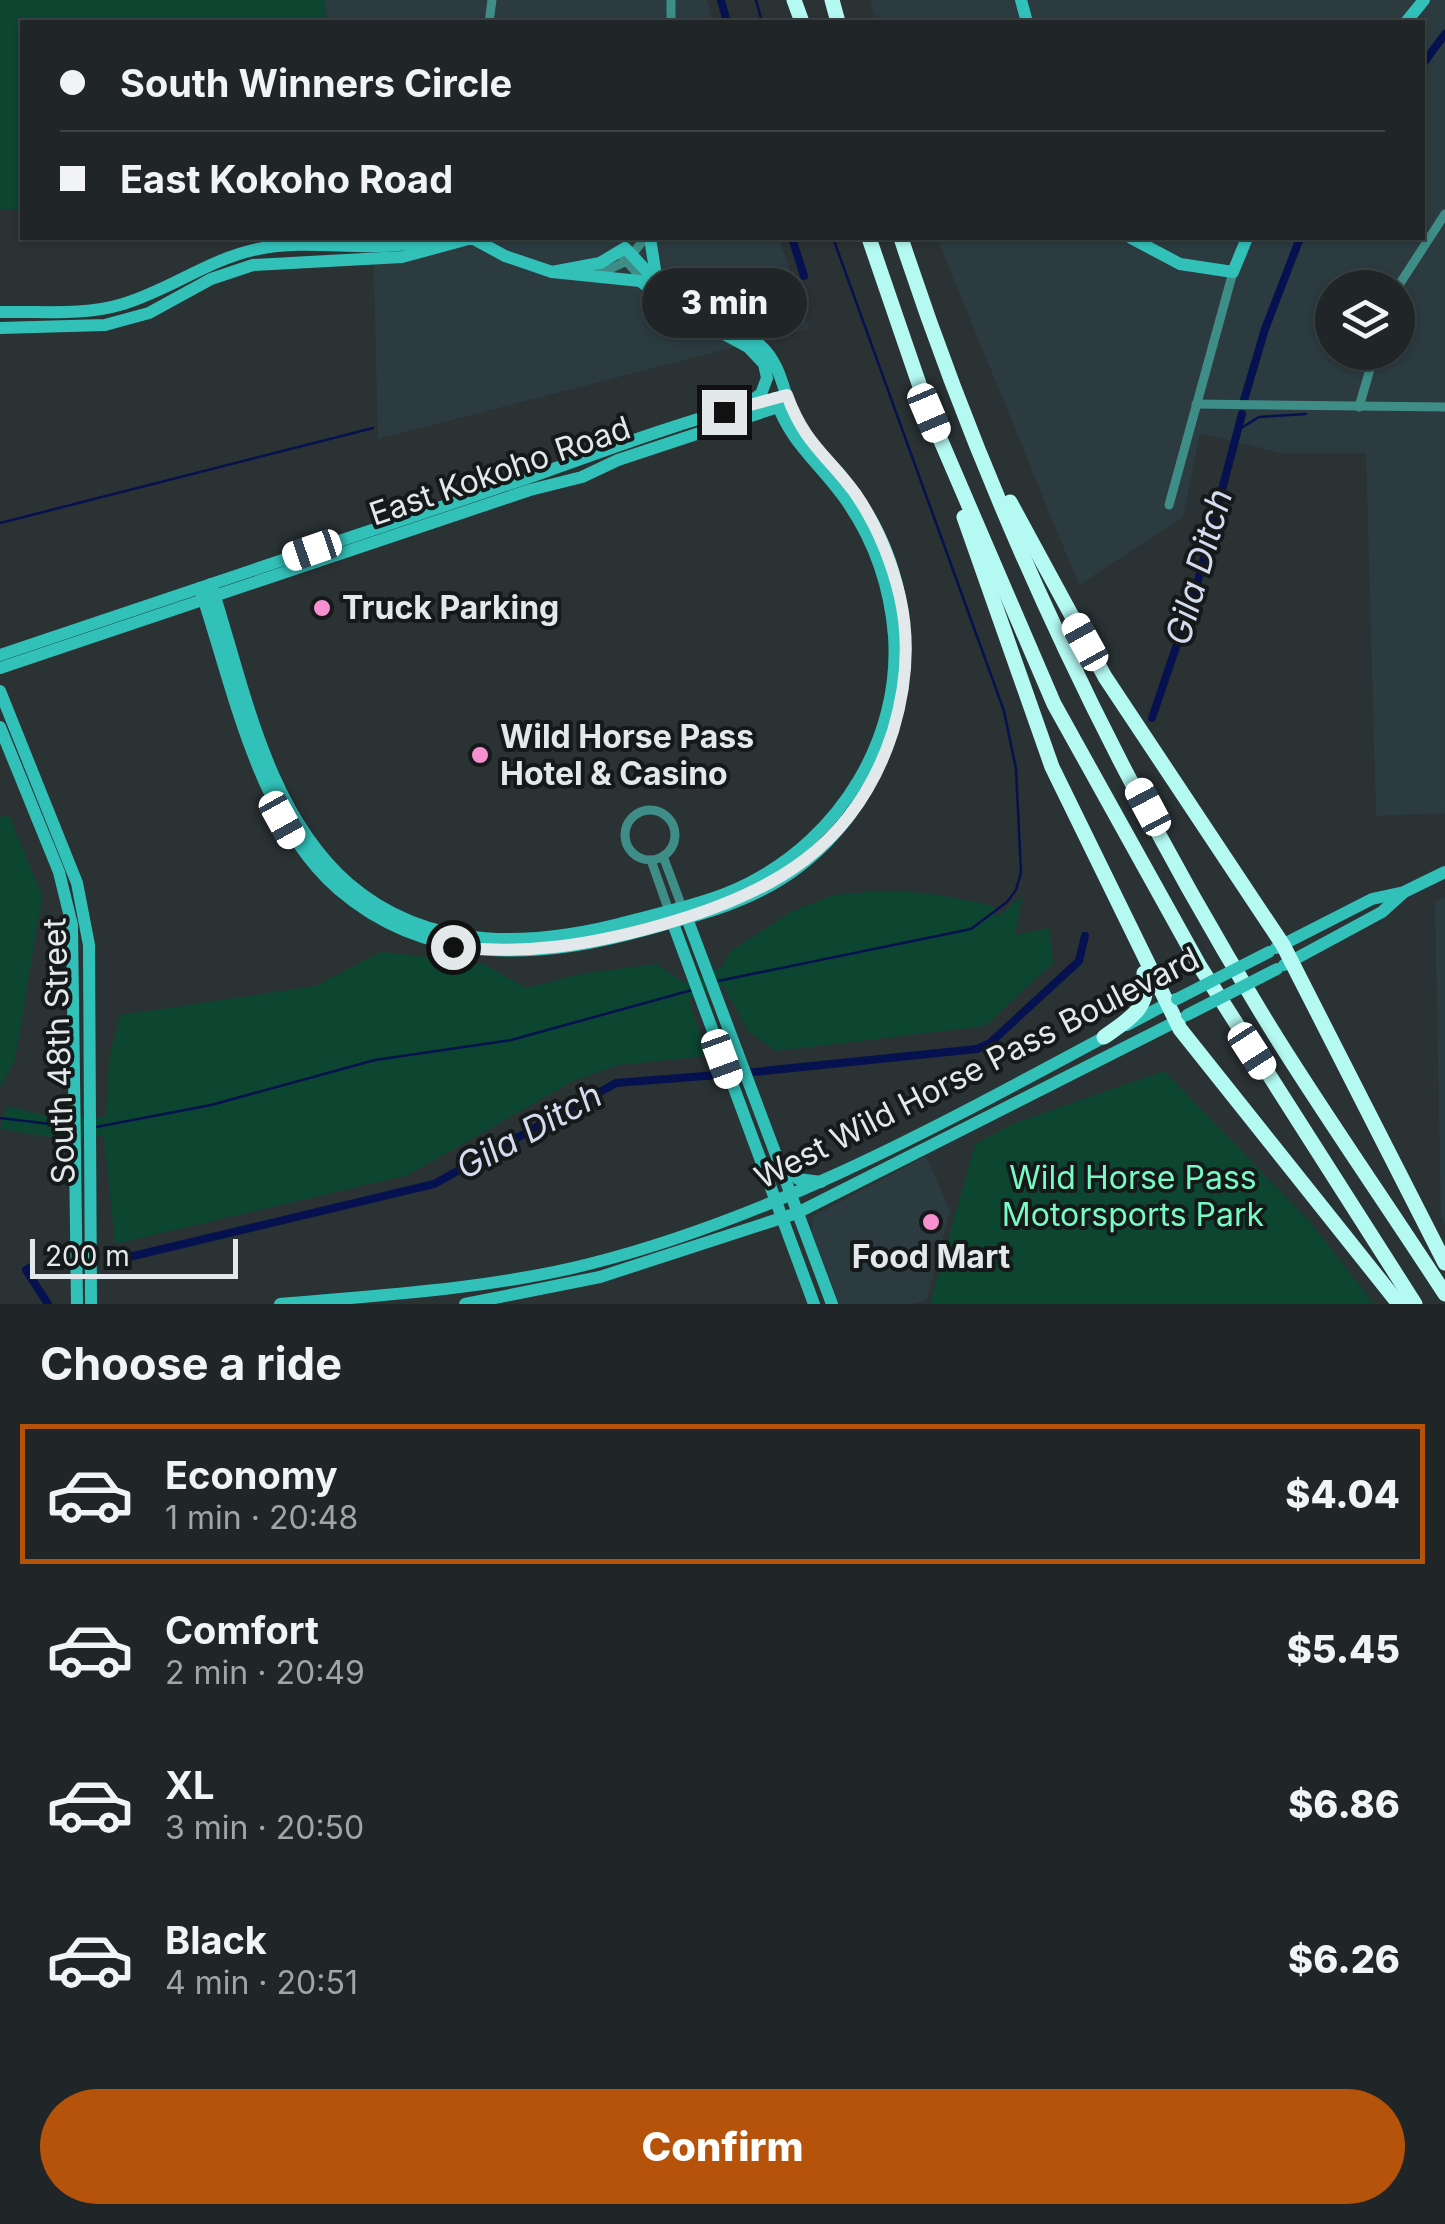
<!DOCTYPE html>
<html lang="en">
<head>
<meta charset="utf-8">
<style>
  :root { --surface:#202627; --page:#2d3233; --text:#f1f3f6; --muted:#a2a5a7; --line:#3d4344; --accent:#b45309 }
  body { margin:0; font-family:Inter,sans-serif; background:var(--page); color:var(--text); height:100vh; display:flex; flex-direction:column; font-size:38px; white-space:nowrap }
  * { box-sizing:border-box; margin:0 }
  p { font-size:32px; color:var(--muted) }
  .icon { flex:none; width:55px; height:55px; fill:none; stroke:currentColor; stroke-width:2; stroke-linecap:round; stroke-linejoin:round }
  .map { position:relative; height:1304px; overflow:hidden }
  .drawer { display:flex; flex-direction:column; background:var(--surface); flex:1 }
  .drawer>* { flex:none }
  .top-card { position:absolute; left:20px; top:20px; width:1405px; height:220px; border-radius:0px; box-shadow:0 2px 8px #0004,0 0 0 2px var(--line); display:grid; align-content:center; height:220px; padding:0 40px; background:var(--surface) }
  .tools { position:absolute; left:1315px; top:270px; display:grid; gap:20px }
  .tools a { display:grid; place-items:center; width:100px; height:100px; border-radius:50%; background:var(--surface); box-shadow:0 2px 8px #0004,0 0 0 2px var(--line); font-size:50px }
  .scale { position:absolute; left:30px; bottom:25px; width:208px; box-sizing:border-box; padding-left:10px; border:5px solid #e3e9ea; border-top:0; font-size:28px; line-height:35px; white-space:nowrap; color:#e3e9ea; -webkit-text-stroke:8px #15191a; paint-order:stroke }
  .end { position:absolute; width:45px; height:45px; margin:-22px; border:12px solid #e3e9ea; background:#111; box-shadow:0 0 0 5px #111 }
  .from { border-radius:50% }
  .bubble { position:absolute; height:70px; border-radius:35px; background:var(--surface); box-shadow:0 2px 8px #0004,0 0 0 2px var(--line); font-size:32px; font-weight:800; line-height:70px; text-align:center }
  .car { position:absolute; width:30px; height:60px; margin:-30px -15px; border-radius:12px; box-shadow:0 0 8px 2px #0007; background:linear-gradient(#fff 24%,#345 0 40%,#fff 0 76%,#345 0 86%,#fff 0) }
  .top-card b { display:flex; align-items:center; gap:35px; height:95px; font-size:38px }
  .top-card b+b { border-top:2px solid var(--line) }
  .top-card i { width:25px; height:25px; background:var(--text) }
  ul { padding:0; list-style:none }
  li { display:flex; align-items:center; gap:30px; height:140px; margin:0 20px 15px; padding:0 20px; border:5px solid transparent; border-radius:0px }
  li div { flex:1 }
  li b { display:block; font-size:38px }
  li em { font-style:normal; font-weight:800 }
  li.on { border-color:var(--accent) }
  li>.icon { width:90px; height:90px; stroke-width:1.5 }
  h2 { padding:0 40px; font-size:45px; line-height:120px }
  .button { display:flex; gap:20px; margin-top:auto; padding:20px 40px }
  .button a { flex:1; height:115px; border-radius:60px; background:var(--accent); color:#fff; font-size:40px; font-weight:800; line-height:115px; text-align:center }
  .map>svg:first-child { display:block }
  .built { fill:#2b3b40; fill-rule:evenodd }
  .green { fill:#0c4631 }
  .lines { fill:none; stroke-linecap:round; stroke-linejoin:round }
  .stream { stroke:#06124f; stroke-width:2.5 }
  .canal { stroke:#06124f; stroke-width:8 }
  .street { stroke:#3f8d87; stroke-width:9 }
  .secondary { stroke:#32c1b9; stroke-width:12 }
  .highway { stroke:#b5f9f3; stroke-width:15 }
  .secondary-bridge { stroke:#32c1b9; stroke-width:12 }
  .route { stroke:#e3e9ea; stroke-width:12 }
  .poi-dot { fill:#f790ce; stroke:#15191a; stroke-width:4 }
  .labels { text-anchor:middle; stroke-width:8; stroke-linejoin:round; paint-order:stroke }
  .street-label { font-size:32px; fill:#e3e9ea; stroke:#15191a }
  .poi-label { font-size:32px; font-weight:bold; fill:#e3e9ea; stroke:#15191a; text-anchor:start }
  .park-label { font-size:32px; fill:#78fbc3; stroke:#15191a }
  .water-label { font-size:35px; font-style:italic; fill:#d3dcef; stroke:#15191a }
</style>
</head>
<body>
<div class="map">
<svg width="1445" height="1304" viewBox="0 0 1445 1304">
  <rect width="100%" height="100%" fill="#2a3234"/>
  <!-- built -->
  <g class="built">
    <polygon points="325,0 707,0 713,22 326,22"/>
    <path d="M870,0H1445V813L1376,816L1366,453H1281L1200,433L1183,517L1079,585L937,238H1422V22H875ZM1332,288H1398V352H1332Z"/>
    <polygon points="373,238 779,238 809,328 378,439"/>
    <polygon points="1445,897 1445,1224 1441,1217 1435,901"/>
    <polygon points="926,1156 950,1211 927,1300 912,1304 839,1304 812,1233 813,1216"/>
  </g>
  <!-- green -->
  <g class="green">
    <polygon points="0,0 325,0 326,22 22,22 22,209 0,209"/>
    <polygon points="9,815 42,896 15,1060 0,1087 0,817"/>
    <path d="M880,891C920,891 954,897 993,906L996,918L1022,896L1015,935L1049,928L1053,963L985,1026L776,1051L749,1032L723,985L689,999L707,1056L619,1065L575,1080L408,1175L115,1244L104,1136L63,1139L0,1129L7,1106L53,1118L106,1117L109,1059L120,1015L316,986L381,952L482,963L526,988L581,974L656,964L685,983L722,967L731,951L791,912L834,895Z"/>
    <polygon points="1164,1071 1310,1222 1374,1304 930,1304 975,1144 1015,1123"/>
  </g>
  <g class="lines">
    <!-- stream -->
    <g class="stream">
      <polyline points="756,0 762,22"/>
      <polyline points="1238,430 1259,417 1306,414"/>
      <polyline points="0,523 373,428"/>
      <polyline points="718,981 971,929 1007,902 1016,890 1021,872 1016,769 1004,711 833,238"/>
      <polyline points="0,1118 68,1126"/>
      <polyline points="96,1127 211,1105 375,1060 511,1040 692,990"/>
    </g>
    <!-- canal -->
    <g class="canal">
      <polyline points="721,0 727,22"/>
      <polyline points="1422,65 1445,34"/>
      <polyline points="792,238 804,276"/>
      <polyline points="1244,400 1265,329 1300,238"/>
      <polyline points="1152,718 1196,588 1242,414"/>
      <polyline points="744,1073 977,1049 990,1043 1079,961 1085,936"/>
      <polyline points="108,1262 434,1184 616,1083 730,1074"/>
      <polyline points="31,1267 26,1270 48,1304"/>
    </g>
    <!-- street -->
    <g class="street">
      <polyline points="671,0 671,22"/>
      <polyline points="489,22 492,0"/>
      <polyline points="619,253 644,281"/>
      <polyline points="599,274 627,261 645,238"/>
      <polyline points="1397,288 1445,214"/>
      <polyline points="1196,404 1445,407"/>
      <polyline points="1359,407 1375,352"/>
      <polyline points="1169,505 1233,272"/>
      <circle cx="650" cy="835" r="25"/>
      <polyline points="663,856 682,907"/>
      <polyline points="651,860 669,911"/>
    </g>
    <!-- secondary -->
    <g class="secondary">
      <polyline points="1021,0 1027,22"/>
      <polyline points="1406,22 1424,0"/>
      <polyline points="650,238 656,276"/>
      <polyline points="1131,238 1180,264 1233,272 1247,238"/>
      <path d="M0,312C40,311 84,316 123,304C170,290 209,259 258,249C317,237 377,256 435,238"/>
      <polyline points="0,328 105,325 149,313 211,279 253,265 402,257 472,238 505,256 552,272 640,281 674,307 748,347 764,364 767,378 761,394 745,405"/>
      <path d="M211,584C244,685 265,810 348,883C430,954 536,947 634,920C673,910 714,901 749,883C840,837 901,739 894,636C890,586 873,537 843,496C816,459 791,444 775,398"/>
      <path d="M200,588C233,687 258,819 338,889C426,965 536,960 641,931C690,917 740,906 783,878C886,811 930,677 890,561C879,529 860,498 838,472C826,458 810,446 800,431C784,403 785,367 760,345C739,325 709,316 684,302C660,289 644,267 625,248L600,263L552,272"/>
      <path d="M0,655L536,475C606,450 678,423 750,404"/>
      <polyline points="0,668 530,490 582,477 618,460 784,405"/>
      <polyline points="0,691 77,883 89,945 91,1304"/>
      <polyline points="0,727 59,872 72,925 77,1304"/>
      <polyline points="685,913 832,1304"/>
      <polyline points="671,918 814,1304"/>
      <polyline points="1276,948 1372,899 1404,892 1445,872"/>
      <polyline points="1284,965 1382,912 1403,893"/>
      <polyline points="1127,1025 1176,999"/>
      <polyline points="782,1165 798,1179 821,1182"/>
      <path d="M280,1304C383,1295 489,1289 589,1264C775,1217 942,1124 1110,1034"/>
      <polyline points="465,1304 600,1277 797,1213 1181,1019"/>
    </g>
    <!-- highway -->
    <g class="highway">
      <polyline points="794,0 802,22"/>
      <polyline points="832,0 838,22"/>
      <polyline points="869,238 929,413 1054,704 1199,965 1415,1304"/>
      <path d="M901,238C993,518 1123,790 1278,1040C1332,1126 1390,1209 1445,1294"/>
      <polyline points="1010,502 1105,677 1283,945 1445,1263"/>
      <polyline points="964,517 1052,767 1180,1029 1399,1304"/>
      <path d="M1104,1037C1129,1019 1153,1007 1144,973"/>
    </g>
    <!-- secondary-bridge -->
    <g class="secondary-bridge">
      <polyline points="1177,999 1269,952"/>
      <polyline points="1187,1015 1277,969"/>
    </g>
  </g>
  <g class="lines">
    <!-- route -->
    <path class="route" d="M453,947C527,955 590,945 661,925C772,894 856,847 893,731C906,688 910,641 900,597C891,559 877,525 855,493C827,455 804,443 787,395L724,412"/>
  </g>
  <!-- markers -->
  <g class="poi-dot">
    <circle cx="322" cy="608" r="10"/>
    <circle cx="480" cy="755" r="10"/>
    <circle cx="931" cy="1222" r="10"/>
  </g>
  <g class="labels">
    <!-- street labels -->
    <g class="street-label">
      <text transform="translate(500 471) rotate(-19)" y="11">East Kokoho Road</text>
      <text transform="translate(59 1051) rotate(-92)" y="11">South 48th Street</text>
      <text transform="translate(977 1068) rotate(-27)" y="11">West Wild Horse Pass Boulevard</text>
    </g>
    <!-- poi labels -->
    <g class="poi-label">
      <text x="342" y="619">Truck Parking</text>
      <text x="500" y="748">Wild Horse Pass<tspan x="500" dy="37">Hotel &amp; Casino</tspan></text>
      <text x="931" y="1268" text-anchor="middle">Food Mart</text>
    </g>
    <!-- park labels -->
    <g class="park-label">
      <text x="1133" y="1189">Wild Horse Pass<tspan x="1133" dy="37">Motorsports Park</tspan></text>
    </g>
    <!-- water labels -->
    <g class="water-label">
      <text transform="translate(1199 567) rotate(-74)" y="12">Gila Ditch</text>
      <text transform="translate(529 1131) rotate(-29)" y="12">Gila Ditch</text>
    </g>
  </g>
</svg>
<div class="tools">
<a><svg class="icon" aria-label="layers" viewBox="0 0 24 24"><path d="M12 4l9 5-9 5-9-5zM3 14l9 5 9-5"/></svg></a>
</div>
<div class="scale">200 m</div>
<i class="end from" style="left:453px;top:947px"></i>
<i class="end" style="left:724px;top:412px"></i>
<div class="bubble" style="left:642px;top:268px;width:165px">3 min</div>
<i class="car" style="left:929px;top:413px;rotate:157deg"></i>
<i class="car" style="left:312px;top:550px;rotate:251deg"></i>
<i class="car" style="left:1085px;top:642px;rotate:331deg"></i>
<i class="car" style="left:1148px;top:807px;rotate:332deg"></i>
<i class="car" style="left:282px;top:820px;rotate:151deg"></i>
<i class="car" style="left:1252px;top:1051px;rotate:147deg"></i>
<i class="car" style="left:722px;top:1059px;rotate:160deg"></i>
<div class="top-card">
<b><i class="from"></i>South Winners Circle</b>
<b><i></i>East Kokoho Road</b>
</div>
</div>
<section class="drawer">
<h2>Choose a ride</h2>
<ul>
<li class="on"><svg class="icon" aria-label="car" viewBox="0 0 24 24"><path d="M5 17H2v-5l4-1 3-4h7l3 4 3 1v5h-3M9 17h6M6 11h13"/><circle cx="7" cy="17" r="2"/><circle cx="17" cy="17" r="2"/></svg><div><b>Economy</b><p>1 min · 20:48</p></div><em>$4.04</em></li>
<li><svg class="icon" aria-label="car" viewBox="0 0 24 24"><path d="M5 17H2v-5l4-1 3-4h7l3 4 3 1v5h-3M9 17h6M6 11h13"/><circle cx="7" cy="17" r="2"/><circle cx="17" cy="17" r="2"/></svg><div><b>Comfort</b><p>2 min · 20:49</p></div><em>$5.45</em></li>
<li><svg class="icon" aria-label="car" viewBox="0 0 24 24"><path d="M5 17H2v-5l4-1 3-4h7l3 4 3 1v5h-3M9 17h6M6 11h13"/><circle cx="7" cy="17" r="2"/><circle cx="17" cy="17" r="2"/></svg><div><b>XL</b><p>3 min · 20:50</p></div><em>$6.86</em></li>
<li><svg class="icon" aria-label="car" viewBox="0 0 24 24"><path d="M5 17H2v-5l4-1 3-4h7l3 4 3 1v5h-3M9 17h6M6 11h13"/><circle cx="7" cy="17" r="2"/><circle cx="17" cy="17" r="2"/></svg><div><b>Black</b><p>4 min · 20:51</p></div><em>$6.26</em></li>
</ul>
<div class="button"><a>Confirm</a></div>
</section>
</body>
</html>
